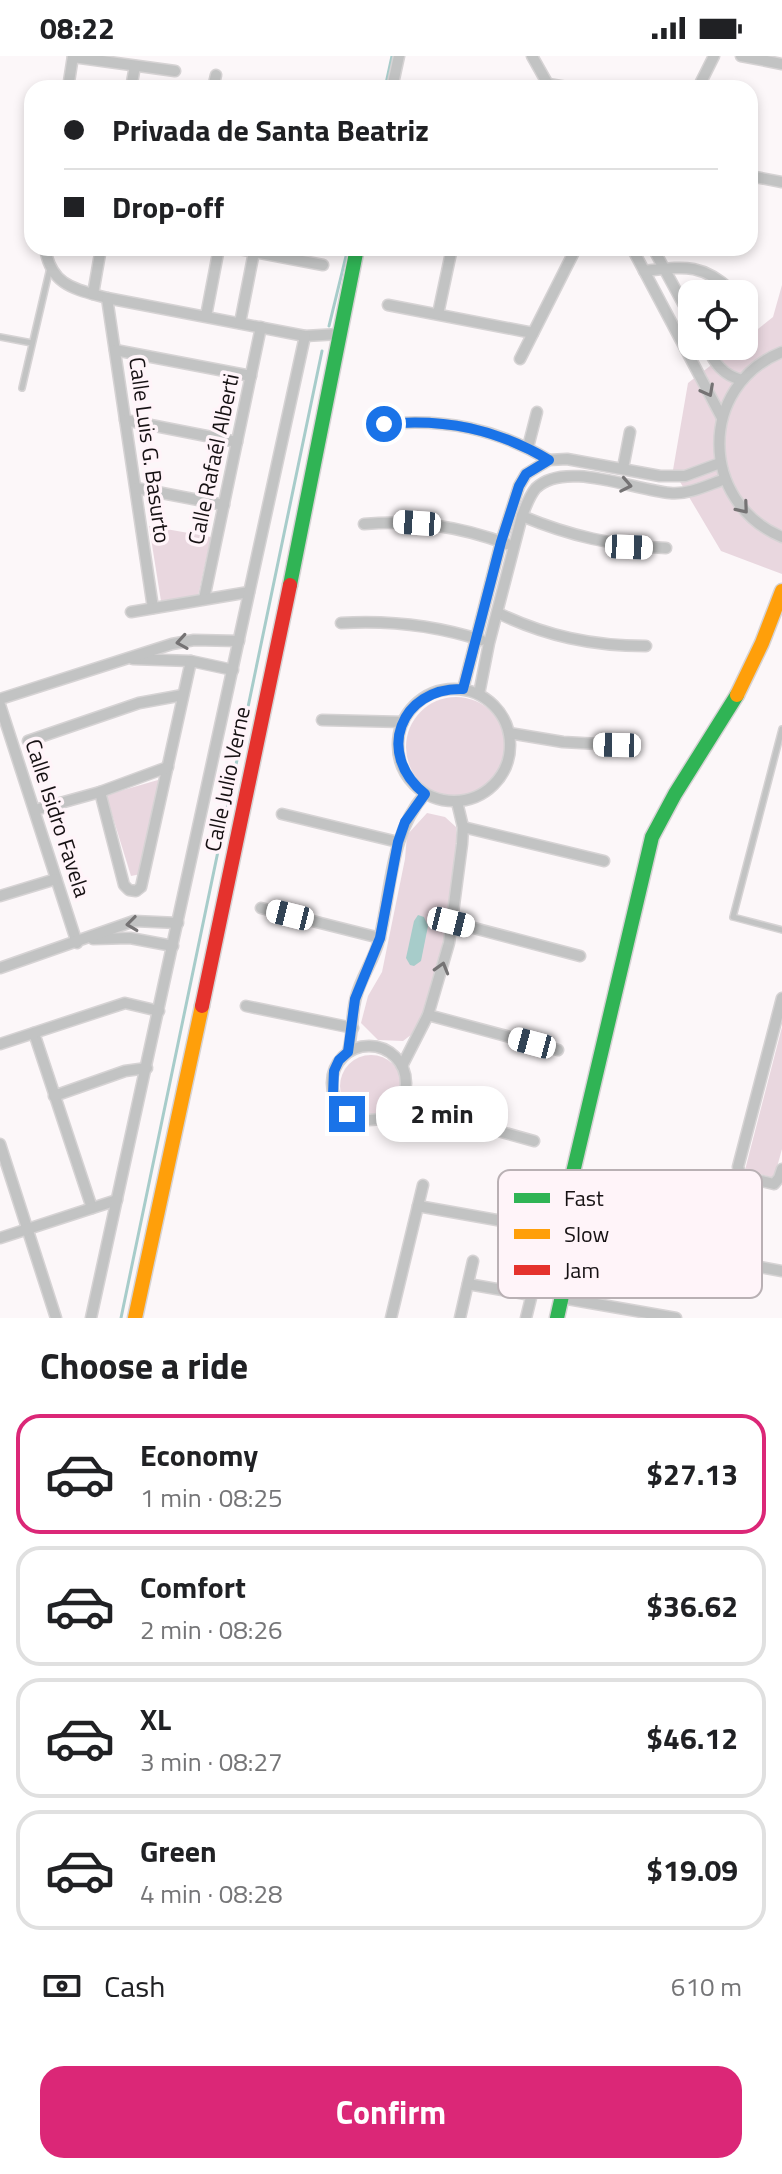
<!DOCTYPE html>
<html lang="en">
<head>
<meta charset="utf-8">
<style>
  :root { --surface:#fff; --page:#f2f2f2; --text:#202124; --muted:#757577; --line:#e0e0e0; --accent:#db2777 }
  body { margin:0; font-family:"Titillium Web",sans-serif; background:var(--page); color:var(--text); height:100vh; display:flex; flex-direction:column; font-size:30px; white-space:nowrap }
  * { box-sizing:border-box; margin:0 }
  p { font-size:26px; color:var(--muted) }
  .icon { flex:none; width:44px; height:44px; fill:none; stroke:currentColor; stroke-width:2; stroke-linecap:round; stroke-linejoin:round }
  .map { position:relative; height:1262px; overflow:hidden }
  .details { display:flex; flex-direction:column; background:var(--surface); flex:1 }
  .details>* { flex:none }
  .guide { position:absolute; left:24px; top:24px; width:734px; height:176px; border-radius:24px; box-shadow:0 4px 12px #0003; display:grid; align-content:center; height:176px; padding:0 40px; background:var(--surface) }
  .fabs { position:absolute; left:678px; top:224px; display:grid; gap:16px }
  .fabs a { display:grid; place-items:center; width:80px; height:80px; border-radius:16px; background:var(--surface); box-shadow:0 4px 12px #0003; font-size:40px }
  .end { position:absolute; width:36px; height:36px; margin:-18px; border:10px solid #1a73e8; background:#fff; box-shadow:0 0 0 4px #fff }
  .from { border-radius:50% }
  .bubble { position:absolute; height:56px; border-radius:24px; background:var(--surface); box-shadow:0 4px 12px #0003; font-size:26px; font-weight:700; line-height:56px; text-align:center }
  .car { position:absolute; width:24px; height:48px; margin:-24px -12px; border-radius:10px; box-shadow:0 0 6px 2px #0007; background:linear-gradient(#fff 24%,#345 0 40%,#fff 0 76%,#345 0 86%,#fff 0) }
  .guide b { display:flex; align-items:center; gap:28px; height:76px; font-size:30px }
  .guide b+b { border-top:2px solid var(--line) }
  .guide i { width:20px; height:20px; background:var(--text) }
  ul { padding:0; list-style:none }
  li { display:flex; align-items:center; gap:24px; height:120px; margin:0 16px 12px; padding:0 24px; border:4px solid var(--line); border-radius:24px }
  li div { flex:1 }
  li b { display:block; font-size:30px }
  li em { font-style:normal; font-weight:700 }
  li.active { border-color:var(--accent) }
  li>.icon { width:72px; height:72px; stroke-width:1.5 }
  h2 { padding:0 40px; font-size:36px; line-height:96px }
  .pay { display:flex; align-items:center; gap:20px; height:88px; padding:0 40px; font-size:30px }
  .pay p { margin-inline-start:auto }
  .action { display:flex; gap:16px; margin-top:auto; padding:16px 40px }
  .action a { flex:1; height:92px; border-radius:24px; background:var(--accent); color:#fff; font-size:32px; font-weight:700; line-height:92px; text-align:center }
  .status { display:flex; justify-content:space-between; align-items:center; height:56px; padding:0 40px; background:var(--surface); direction:ltr }
  .status svg { height:22px; fill:currentColor }
  .map>svg:first-child { display:block }
  .green { fill:#e9d7df }
  .water { fill:#a7ccca }
  .lines { fill:none; stroke-linecap:round; stroke-linejoin:round }
  .stream { stroke:#a7ccca; stroke-width:3 }
  .lane-casing { stroke:#d6d3d4; stroke-width:8 }
  .street-casing { stroke:#d6d3d4; stroke-width:13 }
  .fast-casing { stroke:#d6d3d4; stroke-width:17 }
  .slow-casing { stroke:#d6d3d4; stroke-width:17 }
  .jam-casing { stroke:#d6d3d4; stroke-width:17 }
  .lane { stroke:#c2c3c3; stroke-width:5 }
  .street { stroke:#c2c3c3; stroke-width:10 }
  .fast { stroke:#30b455; stroke-width:14 }
  .slow { stroke:#ff9f0a; stroke-width:14 }
  .jam { stroke:#e5322d; stroke-width:14 }
  .oneway { stroke:#757374 }
  .route { stroke:#1a73e8; stroke-width:10 }
  .labels { text-anchor:middle; stroke-width:7; stroke-linejoin:round; paint-order:stroke }
  .street-label { font-size:22px; fill:#161113; stroke:#fff4f9 }
  .key { fill:#fff4f9; stroke:#b9b0b4; stroke-width:2 }
  .key-label { font-size:22px; fill:#161113 }
</style>
</head>
<body>
<div class="status"><b>08:22</b><svg viewBox="0 0 49 12"><path d="M0 12V9h3v3zM5 12V6h3v6zM10 12V3h3v9zM15 12V0h3v12zM26 1h20v11H26zM47 4h2v5h-2z"/></svg></div>
<div class="map">
<svg width="782" height="1262" viewBox="0 0 782 1262">
  <rect width="100%" height="100%" fill="#fcf7f9"/>
  <!-- green -->
  <g class="green">
    <polygon points="782,229 782,518 721,495 673,414 688,327 736,290 744,290 744,284 773,261"/>
    <polygon points="149,470 211,481 198,540 161,545"/>
    <circle cx="456" cy="691" r="50"/>
    <polygon points="158,724 160,728 141,818 131,820 106,739"/>
    <path d="M427,757L445,761L456,771C458,804 451,862 443,894C437,921 425,944 420,972L403,985L378,984L361,967L368,940L382,916L405,803L407,779Z"/>
    <polygon points="782,971 782,1093 774,1122 745,1114"/>
    <circle cx="371" cy="1030" r="31"/>
  </g>
  <!-- water -->
  <polygon class="water" points="418,859 424,861 428,870 421,905 414,910 410,909 406,902 414,865"/>
  <g class="lines">
    <!-- stream -->
    <g class="stream">
      <polyline points="385,32 392,0"/>
      <polyline points="329,270 348,192"/>
      <polyline points="121,1262 322,295"/>
    </g>
    <!-- lane casing -->
    <g class="lane-casing">
      <g id="lane">
        <polyline points="0,281 32,287"/>
        <polyline points="22,332 50,212"/>
        <polyline points="782,673 733,861 782,874"/>
      </g>
    </g>
    <!-- street casing -->
    <g class="street-casing">
      <g id="street">
        <polyline points="532,0 550,32"/>
        <polyline points="741,0 782,8"/>
        <polyline points="73,1 175,15"/>
        <polyline points="548,28 573,32"/>
        <polyline points="68,32 73,0"/>
        <polyline points="131,32 135,10"/>
        <polyline points="213,32 216,19"/>
        <polyline points="392,32 399,0"/>
        <polyline points="698,32 714,0"/>
        <polyline points="750,120 782,126"/>
        <path d="M45,192C51,230 75,233 107,242L305,280L339,278"/>
        <polyline points="234,192 323,209"/>
        <polyline points="632,192 722,362"/>
        <polyline points="653,192 692,264"/>
        <path d="M644,215C682,211 701,206 732,235"/>
        <polyline points="93,238 101,192"/>
        <polyline points="107,242 153,552"/>
        <polyline points="388,249 533,277"/>
        <polyline points="438,258 452,192"/>
        <polyline points="206,260 219,192"/>
        <polyline points="240,267 254,196"/>
        <path d="M706,290C715,307 722,319 742,324"/>
        <polyline points="115,294 251,320"/>
        <path d="M782,296C698,330 699,446 782,481"/>
        <polyline points="520,303 576,192"/>
        <polyline points="125,364 237,386"/>
        <path d="M384,368C445,362 497,373 549,404"/>
        <polyline points="528,391 537,356"/>
        <polyline points="623,412 630,376"/>
        <polyline points="136,432 224,449"/>
        <path d="M522,460C570,480 614,490 666,492"/>
        <path d="M364,468C415,464 459,470 507,488"/>
        <polyline points="204,543 261,271"/>
        <polyline points="131,556 249,536"/>
        <path d="M498,557C546,580 592,590 646,590"/>
        <path d="M341,567C390,564 434,569 481,584"/>
        <polyline points="133,603 191,605 233,614"/>
        <circle cx="454" cy="689" r="56"/>
        <polyline points="463,633 501,486 519,430 526,418 549,404 567,403 660,420 685,420 720,407"/>
        <path d="M479,638L489,587L522,460C526,450 529,440 536,432C565,404 634,434 670,437C688,439 708,429 725,423"/>
        <polyline points="0,643 172,588 194,584 239,585"/>
        <polyline points="0,649 77,887"/>
        <polyline points="322,664 403,666"/>
        <polyline points="509,677 563,686 617,689"/>
        <polyline points="28,685 139,647 183,639"/>
        <polyline points="100,736 124,829 129,834 136,835 141,831 191,605"/>
        <polyline points="35,754 100,736 168,711"/>
        <polyline points="282,758 398,786"/>
        <polyline points="463,771 604,805"/>
        <polyline points="0,840 56,823"/>
        <polyline points="261,852 380,882"/>
        <polyline points="451,866 580,900"/>
        <polyline points="93,883 130,882 173,890"/>
        <polyline points="0,912 134,865 178,867"/>
        <polyline points="782,942 738,1111 741,1120 774,1128 779,1122 782,1113"/>
        <polyline points="246,950 353,972"/>
        <polyline points="428,959 558,994"/>
        <polyline points="34,977 92,1152"/>
        <polyline points="0,988 125,947 159,955"/>
        <circle cx="369" cy="1027" r="37"/>
        <path d="M348,996C353,978 351,959 356,941C361,921 374,904 379,884C392,834 389,779 425,738"/>
        <polyline points="402,1010 428,959 449,887 462,788 463,771 457,746"/>
        <polyline points="54,1040 125,1015 147,1012"/>
        <polyline points="400,1048 534,1085"/>
        <polyline points="0,1088 56,1262"/>
        <polyline points="418,1150 782,1215"/>
        <polyline points="0,1182 117,1144"/>
        <polyline points="468,1228 531,1239"/>
        <polyline points="562,1242 676,1262"/>
        <polyline points="91,1262 305,280"/>
        <polyline points="391,1262 423,1129"/>
        <polyline points="460,1262 473,1205"/>
        <polyline points="526,1262 548,1173"/>
      </g>
    </g>
    <!-- fast casing -->
    <g class="fast-casing">
      <g id="fast">
        <polyline points="290,529 357,192"/>
        <polyline points="557,1262 576,1178 568,1149 571,1125 652,781 675,738 737,639"/>
      </g>
    </g>
    <!-- slow casing -->
    <g class="slow-casing">
      <g id="slow">
        <polyline points="737,639 762,587 782,535"/>
        <polyline points="135,1262 202,950"/>
      </g>
    </g>
    <!-- jam casing -->
    <g class="jam-casing">
      <polyline id="jam" points="202,950 290,529"/>
    </g>
    <!-- lane -->
    <use href="#lane" class="lane"/>
    <!-- street -->
    <use href="#street" class="street"/>
    <!-- fast -->
    <use href="#fast" class="fast"/>
    <!-- slow -->
    <use href="#slow" class="slow"/>
    <!-- jam -->
    <use href="#jam" class="jam"/>
  </g>
  <!-- one-way arrows -->
  <defs><path id="oneway-chevron" d="M-2-3.5L2.5 0L-2 3.5" fill="none" stroke-width="1.6" stroke-linecap="round" stroke-linejoin="round" transform="scale(2)"/></defs>
  <g class="oneway">
    <use href="#oneway-chevron" transform="translate(708 335) rotate(62)"/>
    <use href="#oneway-chevron" transform="translate(626 429) rotate(11)"/>
    <use href="#oneway-chevron" transform="translate(743 452) rotate(50)"/>
    <use href="#oneway-chevron" transform="translate(182 586) rotate(171)"/>
    <use href="#oneway-chevron" transform="translate(132 868) rotate(173)"/>
    <use href="#oneway-chevron" transform="translate(442 912) rotate(-74)"/>
  </g>
  <g class="lines">
    <!-- route -->
    <path class="route" d="M347,1058L333,1039L334,1015L339,1004L348,996L355,943L380,882L398,786L405,766L425,738C375,698 400,631 463,633L501,486L519,430L526,418L549,404C496,373 445,362 384,368"/>
  </g>
  <g class="labels">
    <!-- street labels -->
    <g class="street-label">
      <text transform="translate(150 394) rotate(82)" y="8">Calle Luis G. Basurto</text>
      <text transform="translate(213 403) rotate(-78)" y="8">Calle Rafaél Alberti</text>
      <text transform="translate(227 723) rotate(-78)" y="8">Calle Julio Verne</text>
      <text transform="translate(58 762) rotate(72)" y="8">Calle Isidro Favela</text>
    </g>
  </g>
  <!-- legend -->
  <rect x="498" y="1114" width="264" height="128" rx="12" class="key"/>
  <rect x="514" y="1137" width="36" height="10" fill="#30b455"/>
  <rect x="514" y="1173" width="36" height="10" fill="#ff9f0a"/>
  <rect x="514" y="1209" width="36" height="10" fill="#e5322d"/>
  <g class="key-label">
    <text x="564" y="1150">Fast</text>
    <text x="564" y="1186">Slow</text>
    <text x="564" y="1222">Jam</text>
  </g>
</svg>
<div class="fabs">
<a><svg class="icon" aria-label="locate" viewBox="0 0 24 24"><circle cx="12" cy="12" r="6"/><path d="M12 2v4M12 18v4M2 12h4M18 12h4"/></svg></a>
</div>
<i class="end from" style="left:384px;top:368px"></i>
<i class="end" style="left:347px;top:1058px"></i>
<div class="bubble" style="left:376px;top:1030px;width:132px">2 min</div>
<i class="car" style="left:417px;top:467px;rotate:274deg"></i>
<i class="car" style="left:629px;top:491px;rotate:92deg"></i>
<i class="car" style="left:617px;top:689px;rotate:271deg"></i>
<i class="car" style="left:290px;top:859px;rotate:284deg"></i>
<i class="car" style="left:451px;top:866px;rotate:104deg"></i>
<i class="car" style="left:532px;top:987px;rotate:285deg"></i>
<div class="guide">
<b><i class="from"></i>Privada de Santa Beatriz</b>
<b><i></i>Drop-off</b>
</div>
</div>
<section class="details">
<h2>Choose a ride</h2>
<ul>
<li class="active"><svg class="icon" aria-label="car" viewBox="0 0 24 24"><path d="M5 17H2v-5l4-1 3-4h7l3 4 3 1v5h-3M9 17h6M6 11h13"/><circle cx="7" cy="17" r="2"/><circle cx="17" cy="17" r="2"/></svg><div><b>Economy</b><p>1 min · 08:25</p></div><em>$27.13</em></li>
<li><svg class="icon" aria-label="car" viewBox="0 0 24 24"><path d="M5 17H2v-5l4-1 3-4h7l3 4 3 1v5h-3M9 17h6M6 11h13"/><circle cx="7" cy="17" r="2"/><circle cx="17" cy="17" r="2"/></svg><div><b>Comfort</b><p>2 min · 08:26</p></div><em>$36.62</em></li>
<li><svg class="icon" aria-label="car" viewBox="0 0 24 24"><path d="M5 17H2v-5l4-1 3-4h7l3 4 3 1v5h-3M9 17h6M6 11h13"/><circle cx="7" cy="17" r="2"/><circle cx="17" cy="17" r="2"/></svg><div><b>XL</b><p>3 min · 08:27</p></div><em>$46.12</em></li>
<li><svg class="icon" aria-label="car" viewBox="0 0 24 24"><path d="M5 17H2v-5l4-1 3-4h7l3 4 3 1v5h-3M9 17h6M6 11h13"/><circle cx="7" cy="17" r="2"/><circle cx="17" cy="17" r="2"/></svg><div><b>Green</b><p>4 min · 08:28</p></div><em>$19.09</em></li>
</ul>
<div class="pay"><svg class="icon" aria-label="cash" viewBox="0 0 24 24"><path d="M3 7h18v10H3z"/><circle cx="12" cy="12" r="2"/></svg>Cash<p>610 m</p></div>
<div class="action"><a>Confirm</a></div>
</section>
</body>
</html>
